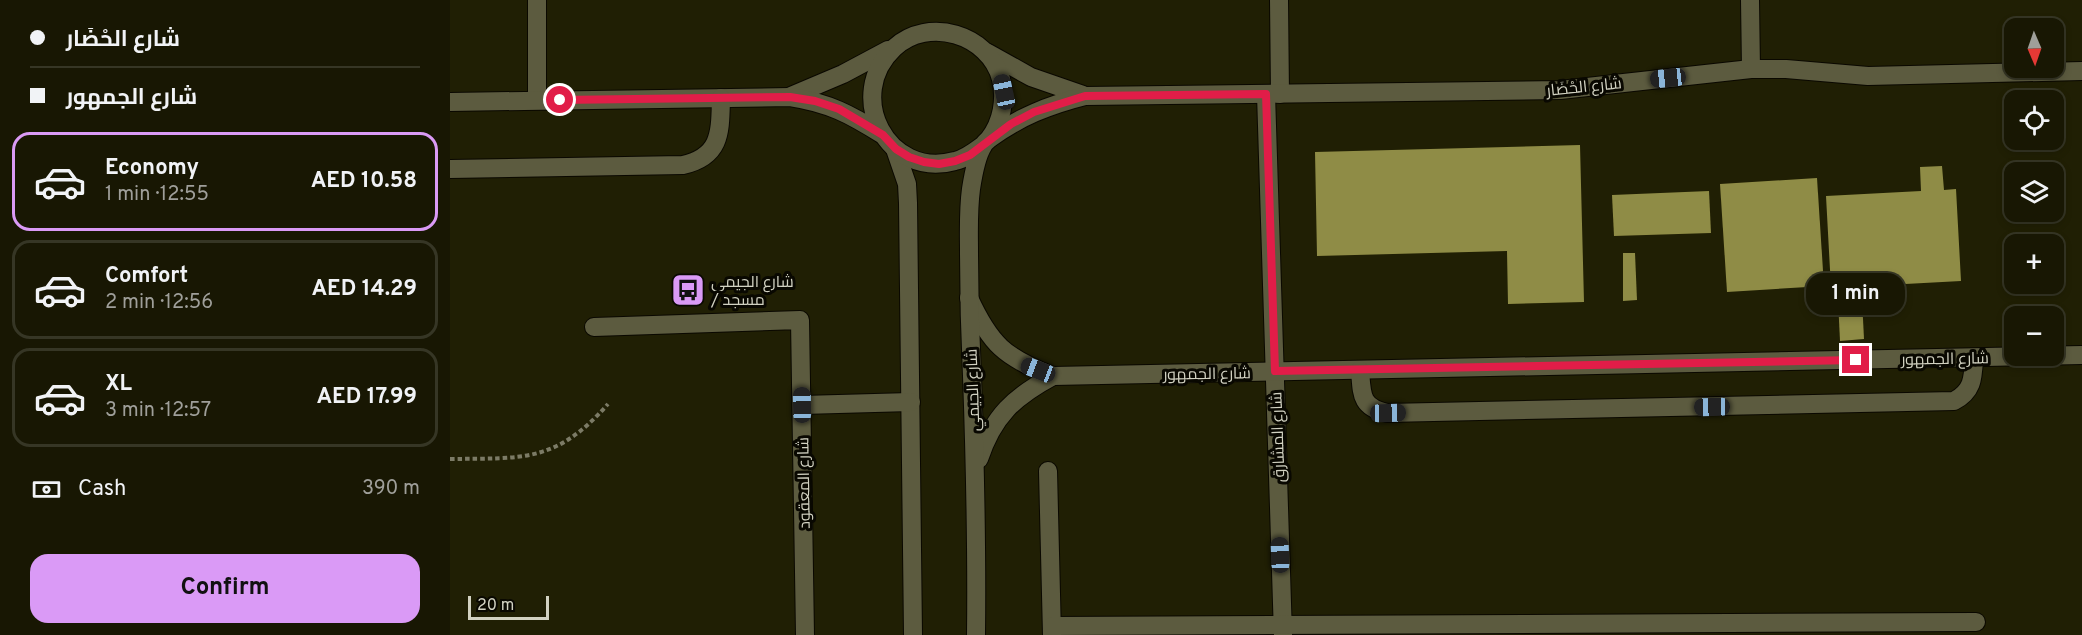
<!DOCTYPE html>
<html lang="en">
<head>
<meta charset="utf-8">
<style>
  :root { --surface:#181703; --page:#252412; --text:#f1f3f6; --muted:#9f9f9a; --line:#363625; --accent:#da9af6 }
  body { margin:0; font-family:Overpass,Cairo,sans-serif; background:var(--page); color:var(--text); height:100vh; display:flex; flex-direction:column; font-size:22px; white-space:nowrap }
  * { box-sizing:border-box; margin:0 }
  p { font-size:20px; color:var(--muted) }
  .icon { flex:none; width:33px; height:33px; fill:none; stroke:currentColor; stroke-width:2; stroke-linecap:round; stroke-linejoin:round }
  .map { position:relative; flex:1; overflow:hidden }
  .panel { display:flex; flex-direction:column; background:var(--surface); width:450px }
  .panel>* { flex:none }
  .top-card { display:grid; align-content:center; height:132px; padding:0 30px; background:var(--surface) }
  .needle { width:39px; rotate:178deg }
  .tools { position:absolute; left:1554px; top:18px; display:grid; gap:12px }
  .tools a { display:grid; place-items:center; width:60px; height:60px; border-radius:12px; background:var(--surface); box-shadow:0 3px 9px #0003,0 0 0 2px var(--line); font-size:30px }
  .scale { position:absolute; left:18px; bottom:15px; width:81px; box-sizing:border-box; padding-left:6px; border:3px solid #d2d2c2; border-top:0; font-size:16px; line-height:21px; white-space:nowrap; color:#d2d2c2; -webkit-text-stroke:4px #090801; paint-order:stroke }
  .end { position:absolute; width:27px; height:27px; margin:-14px; border:8px solid #e11d48; background:#fff; box-shadow:0 0 0 3px #fff }
  .from { border-radius:50% }
  .bubble { position:absolute; height:42px; border-radius:18px; background:var(--surface); box-shadow:0 3px 9px #0003,0 0 0 2px var(--line); font-size:20px; font-weight:700; line-height:42px; text-align:center }
  .car { position:absolute; width:18px; height:36px; margin:-18px -9px; border-radius:8px; box-shadow:0 0 4px 2px #0007; background:linear-gradient(#222 24%,#8ab4d8 0 40%,#222 0 76%,#8ab4d8 0 86%,#222 0) }
  .top-card b { display:flex; align-items:center; gap:21px; height:57px; font-size:22px }
  .top-card b+b { border-top:2px solid var(--line) }
  .top-card i { width:15px; height:15px; background:var(--text) }
  ul { padding:0; list-style:none }
  li { display:flex; align-items:center; gap:18px; height:99px; margin:0 12px 9px; padding:0 18px; border:3px solid var(--line); border-radius:18px }
  li div { flex:1 }
  li b { display:block; font-size:22px }
  li em { font-style:normal; font-weight:700 }
  li.current { border-color:var(--accent) }
  li>.icon { width:54px; height:54px; stroke-width:1.5 }
  .pay { display:flex; align-items:center; gap:15px; height:66px; padding:0 30px; font-size:22px }
  .pay p { margin-inline-start:auto }
  .action { display:flex; gap:12px; margin-top:auto; padding:12px 30px }
  .action a { flex:1; height:69px; border-radius:18px; background:var(--accent); color:#111; font-size:24px; font-weight:700; line-height:69px; text-align:center }
  main { display:flex; flex:1; min-height:0 }
  .map>svg:first-child { display:block }
  .building { fill:#8f8c46 }
  .lines { fill:none; stroke-linecap:round; stroke-linejoin:round }
  .minor-casing { stroke:#0a0800; stroke-width:20 }
  .path { stroke:#7c7b66; stroke-width:4; stroke-dasharray:4.5 3; stroke-linecap:butt }
  .minor { stroke:#5c5b3f; stroke-width:18 }
  .route { stroke:#e11d48; stroke-width:8 }
  .labels { text-anchor:middle; stroke-width:6; stroke-linejoin:round; paint-order:stroke }
  .street-label { font-size:16px; fill:#d2d2c2; stroke:#090801 }
  .poi-label { font-size:16px; fill:#d2d2c2; stroke:#090801; text-anchor:start }
</style>
</head>
<body>
<main>
<section class="panel">
<div class="top-card">
<b><i class="from"></i>شارع الحْضَار</b>
<b><i></i>شارع الجمهور</b>
</div>
<ul>
<li class="current"><svg class="icon" aria-label="car" viewBox="0 0 24 24"><path d="M5 17H2v-5l4-1 3-4h7l3 4 3 1v5h-3M9 17h6M6 11h13"/><circle cx="7" cy="17" r="2"/><circle cx="17" cy="17" r="2"/></svg><div><b>Economy</b><p>1 min · 12:55</p></div><em>AED 10.58</em></li>
<li><svg class="icon" aria-label="car" viewBox="0 0 24 24"><path d="M5 17H2v-5l4-1 3-4h7l3 4 3 1v5h-3M9 17h6M6 11h13"/><circle cx="7" cy="17" r="2"/><circle cx="17" cy="17" r="2"/></svg><div><b>Comfort</b><p>2 min · 12:56</p></div><em>AED 14.29</em></li>
<li><svg class="icon" aria-label="car" viewBox="0 0 24 24"><path d="M5 17H2v-5l4-1 3-4h7l3 4 3 1v5h-3M9 17h6M6 11h13"/><circle cx="7" cy="17" r="2"/><circle cx="17" cy="17" r="2"/></svg><div><b>XL</b><p>3 min · 12:57</p></div><em>AED 17.99</em></li>
</ul>
<div class="pay"><svg class="icon" aria-label="cash" viewBox="0 0 24 24"><path d="M3 7h18v10H3z"/><circle cx="12" cy="12" r="2"/></svg>Cash<p>390 m</p></div>
<div class="action"><a>Confirm</a></div>
</section>
<div class="map">
<svg width="1632" height="635" viewBox="0 0 1632 635">
  <rect width="100%" height="100%" fill="#201f04"/>
  <!-- building -->
  <g class="building">
    <polygon points="1130,145 1134,302 1058,304 1057,251 867,256 865,152"/>
    <polygon points="1492,166 1494,190 1506,189 1511,281 1381,288 1376,196 1471,191 1470,167"/>
    <polygon points="1367,178 1374,286 1277,292 1270,184"/>
    <polygon points="1259,191 1261,233 1164,236 1162,195"/>
    <polygon points="1173,253 1185,253 1187,300 1173,301"/>
    <polygon points="1412,299 1414,339 1390,341 1388,300"/>
  </g>
  <g class="lines">
    <!-- minor casing -->
    <g class="minor-casing">
      <g id="minor">
        <polyline points="87,0 87,100"/>
        <polyline points="829,0 830,94"/>
        <polyline points="1300,0 1301,69"/>
        <polyline points="538,53 581,77 633,95"/>
        <polyline points="816,94 833,635"/>
        <polyline points="341,96 393,74 438,50"/>
        <path d="M0,102L340,97C379,103 400,114 433,135"/>
        <path d="M539,139C569,117 599,105 635,96L1110,90L1301,69H1336L1418,76L1632,71"/>
        <polyline points="445,149 457,184 458,203 463,635"/>
        <path d="M0,169L233,165C272,156 270,131 271,98"/>
        <path d="M519,298C540,344 555,358 603,376L1632,355"/>
        <polyline points="144,327 350,320 355,635"/>
        <path d="M910,370C912,394 910,407 937,413L1504,401C1523,391 1523,378 1524,358"/>
        <polyline points="352,405 461,402"/>
        <path d="M529,459C543,416 564,397 603,376"/>
        <polyline points="598,471 602,635"/>
        <polyline points="602,626 1526,622"/>
        <path d="M526,635C527,548 525,462 522,376C520,335 519,294 519,253C519,232 518,211 521,189C523,176 526,157 533,146C534,143 537,141 539,139C552,122 556,99 551,79C539,34 478,16 444,48C394,95 437,180 505,161C515,159 524,152 532,146"/>
      </g>
    </g>
    <!-- path -->
    <path class="path" d="M0,459C73,458 106,463 158,404"/>
    <!-- minor -->
    <use href="#minor" class="minor"/>
  </g>
  <g class="lines">
    <!-- route -->
    <polyline class="route" points="110,100 340,97 365,101 389,109 433,135 446,149 459,157 474,162 489,164 505,161 520,155 561,124 584,112 635,96 816,94 825,371 1406,360"/>
  </g>
  <!-- icons -->
  <defs>
    <g id="bus-square" transform="scale(1.725)"><rect x="-9" y="-9" width="18" height="18" rx="4" fill="#da9af6" stroke="#090801"/><path d="M-5-6H5V4H4V6H2V4H-2V6H-4V4H-5ZM-3.5-4V0h7V-4ZM-3.5 1.2v1.5H-2V1.2ZM2 1.2v1.5H3.5V1.2Z" fill="#111"/></g>
  </defs>
  <g fill-rule="evenodd">
    <use href="#bus-square" x="238" y="290"/>
  </g>
  <g class="labels">
    <!-- street labels -->
    <g class="street-label">
      <text transform="translate(1134 86) rotate(-6)" y="6">شارع الحْضَار</text>
      <text transform="translate(1495 358) rotate(-1)" y="6">شارع الجمهور</text>
      <text transform="translate(757 373) rotate(-1)" y="6">شارع الجمهور</text>
      <text transform="translate(522 390) rotate(-92)" y="6">شارع الجيمي</text>
      <text transform="translate(827 437) rotate(-92)" y="6">شارع المشارق</text>
      <text transform="translate(353 483) rotate(-91)" y="6">شارع المعقود</text>
    </g>
    <!-- poi labels -->
    <g class="poi-label">
      <text x="261" y="287">شارع الجيمي<tspan x="261" dy="18">/ مسجد</tspan></text>
    </g>
  </g>
</svg>
<div class="tools">
<a><svg class="needle" viewBox="-14 -14 28 28"><path d="M0-13l5 13h-10z" fill="#e53935"/><path d="M0 13l5-13h-10z" fill="#9f9f9a"/></svg></a>
<a><svg class="icon" aria-label="locate" viewBox="0 0 24 24"><circle cx="12" cy="12" r="6"/><path d="M12 2v4M12 18v4M2 12h4M18 12h4"/></svg></a>
<a><svg class="icon" aria-label="layers" viewBox="0 0 24 24"><path d="M12 4l9 5-9 5-9-5zM3 14l9 5 9-5"/></svg></a>
<a>+</a>
<a>−</a>
</div>
<div class="scale">20 m</div>
<i class="end from" style="left:110px;top:100px"></i>
<i class="end" style="left:1406px;top:360px"></i>
<div class="bubble" style="left:1356px;top:273px;width:99px">1 min</div>
<i class="car" style="left:1218px;top:78px;rotate:264deg"></i>
<i class="car" style="left:554px;top:92px;rotate:348deg"></i>
<i class="car" style="left:588px;top:370px;rotate:291deg"></i>
<i class="car" style="left:352px;top:405px;rotate:359deg"></i>
<i class="car" style="left:1262px;top:407px;rotate:269deg"></i>
<i class="car" style="left:938px;top:413px;rotate:89deg"></i>
<i class="car" style="left:830px;top:555px;rotate:358deg"></i>
</div>
</main>
</body>
</html>
